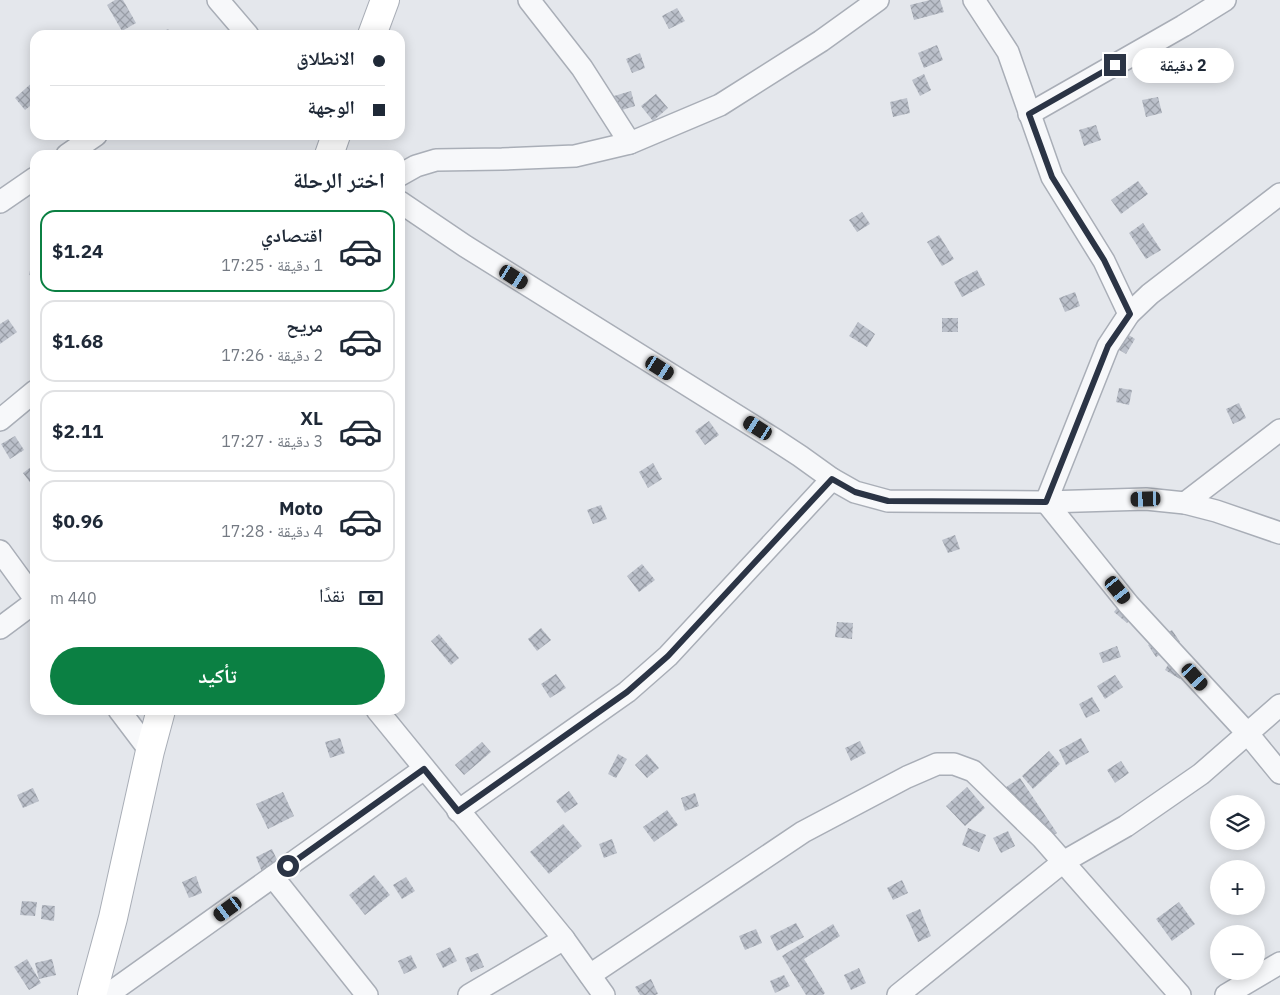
<!DOCTYPE html>
<html lang="ar">
<head>
<meta charset="utf-8">
<style>
  :root { --surface:#fff; --page:#f2f2f3; --text:#1f2937; --muted:#747a83; --line:#e0e1e3; --accent:#0b8043 }
  body { margin:0; font-family:"IBM Plex Sans","Noto Naskh Arabic",sans-serif; background:var(--page); color:var(--text); direction:rtl; height:100vh; display:flex; flex-direction:column; font-size:19px; white-space:nowrap }
  * { box-sizing:border-box; margin:0 }
  p { font-size:16px; color:var(--muted) }
  .icon { flex:none; width:28px; height:28px; fill:none; stroke:currentColor; stroke-width:2; stroke-linecap:round; stroke-linejoin:round }
  .map { position:relative; flex:1; overflow:hidden; direction:ltr }
  .drawer { position:absolute; left:30px; top:150px; width:375px; height:565px; display:flex; flex-direction:column; background:var(--surface); border-radius:15px; box-shadow:0 2px 12px #0003; direction:rtl }
  .drawer>* { flex:none }
  .guide { position:absolute; left:30px; top:30px; width:375px; height:110px; border-radius:15px; box-shadow:0 2px 12px #0003; direction:rtl; display:grid; align-content:center; height:110px; padding:0 20px; background:var(--surface) }
  .buttons { position:absolute; left:1210px; top:795px; display:grid; gap:10px }
  .buttons a { display:grid; place-items:center; width:55px; height:55px; border-radius:50%; background:var(--surface); box-shadow:0 2px 12px #0003; font-size:25px }
  .end { position:absolute; width:22px; height:22px; margin:-11px; border:6px solid #2b3445; background:#fff; box-shadow:0 0 0 2px #fff }
  .from { border-radius:50% }
  .bubble { position:absolute; height:35px; border-radius:18px; background:var(--surface); box-shadow:0 2px 12px #0003; font-size:16px; font-weight:800; line-height:35px; text-align:center; direction:rtl }
  .car { position:absolute; width:15px; height:30px; margin:-15px -8px; border-radius:6px; box-shadow:0 0 4px 1px #0007; background:linear-gradient(#222 24%,#8ab4d8 0 40%,#222 0 76%,#8ab4d8 0 86%,#222 0) }
  .guide b { display:flex; align-items:center; gap:18px; height:48px; font-size:19px }
  .guide b+b { border-top:1px solid var(--line) }
  .guide i { width:12px; height:12px; background:var(--text) }
  ul { padding:0; list-style:none }
  li { display:flex; align-items:center; gap:15px; height:82px; margin:0 10px 8px; padding:0 10px; border:2px solid var(--line); border-radius:15px }
  li div { flex:1 }
  li b { display:block; font-size:19px }
  li em { font-style:normal; font-weight:800 }
  li.active { border-color:var(--accent) }
  li>.icon { width:45px; height:45px; stroke-width:1.5 }
  h2 { padding:0 20px; font-size:22px; line-height:60px }
  .pay { display:flex; align-items:center; gap:12px; height:55px; padding:0 20px; font-size:19px }
  .pay p { margin-inline-start:auto }
  .button { display:flex; gap:10px; margin-top:auto; padding:10px 20px }
  .button a { flex:1; height:58px; border-radius:30px; background:var(--accent); color:#fff; font-size:20px; font-weight:800; line-height:58px; text-align:center }
  .map>svg:first-child { display:block }
  .building { fill:url(#building-cross-hatch) }
  .lines { fill:none; stroke-linecap:round; stroke-linejoin:round }
  .street-casing { stroke:#a9aeb7; stroke-width:24 }
  .secondary-casing { stroke:#a9aeb7; stroke-width:30 }
  .street { stroke:#f7f8fa; stroke-width:21 }
  .secondary { stroke:#fff; stroke-width:28 }
  .route { stroke:#2b3445; stroke-width:6 }
</style>
</head>
<body>
<div class="map">
<svg width="1280" height="995" viewBox="0 0 1280 995">
  <defs>
    <pattern id="building-cross-hatch" width="8" height="8" patternUnits="userSpaceOnUse" patternTransform="scale(1.25)"><rect width="8" height="8" fill="#bbc0ca"/><path d="M0 0l8 8M0 8l8-8" fill="none" stroke="#989da6"/></pattern>
  </defs>
  <rect width="100%" height="100%" fill="#e4e7ec"/>
  <!-- building -->
  <g class="building">
    <polygon points="115,0 123,0 136,23 122,31 107,5"/>
    <polygon points="930,0 940,0 944,12 914,20 910,5"/>
    <polygon points="677,8 685,21 669,29 662,16"/>
    <polygon points="168,29 172,35 156,35"/>
    <polygon points="937,45 943,60 924,68 918,53"/>
    <polygon points="640,53 645,68 632,73 626,59"/>
    <polygon points="924,74 931,90 920,96 912,80"/>
    <polygon points="35,80 35,102 25,110 15,98"/>
    <polygon points="631,91 635,106 619,111 614,96"/>
    <polygon points="656,94 668,108 653,121 641,106"/>
    <polygon points="1158,97 1162,113 1146,117 1142,100"/>
    <polygon points="907,98 910,113 893,117 890,102"/>
    <polygon points="1096,125 1101,140 1084,146 1079,130"/>
    <polygon points="1138,181 1148,194 1121,214 1111,200"/>
    <polygon points="862,212 870,224 857,232 849,220"/>
    <polygon points="1143,223 1161,250 1146,259 1129,233"/>
    <polygon points="939,235 954,259 942,266 927,242"/>
    <polygon points="33,258 35,258 35,276 29,275"/>
    <polygon points="977,270 985,285 962,297 954,282"/>
    <polygon points="1075,292 1080,306 1065,312 1059,298"/>
    <rect x="942" y="318" width="16" height="14"/>
    <polygon points="8,319 17,332 0,344 0,324"/>
    <polygon points="858,322 875,334 867,347 849,336"/>
    <polygon points="1121,330 1135,339 1126,354 1111,345"/>
    <polygon points="1119,388 1132,390 1129,405 1116,402"/>
    <polygon points="1239,403 1246,418 1233,424 1226,409"/>
    <polygon points="709,421 719,435 705,445 695,431"/>
    <polygon points="15,436 24,450 10,459 1,444"/>
    <polygon points="653,463 662,479 648,488 639,472"/>
    <polygon points="35,464 35,489 23,473"/>
    <polygon points="601,505 607,519 593,524 587,510"/>
    <polygon points="955,535 960,549 948,553 942,540"/>
    <polygon points="642,564 655,580 639,592 627,576"/>
    <polygon points="1124,599 1138,610 1127,623 1114,612"/>
    <polygon points="837,622 853,623 852,639 835,637"/>
    <polygon points="541,628 551,640 537,651 528,639"/>
    <polygon points="1172,630 1180,642 1156,657 1148,645"/>
    <polygon points="439,634 459,658 451,665 431,641"/>
    <polygon points="1117,646 1121,657 1103,663 1099,653"/>
    <polygon points="1173,656 1189,665 1180,679 1165,670"/>
    <polygon points="556,674 566,688 550,698 541,684"/>
    <polygon points="1115,675 1123,687 1105,699 1097,686"/>
    <polygon points="1092,697 1100,711 1086,718 1079,704"/>
    <polygon points="340,738 345,753 330,758 325,742"/>
    <polygon points="1081,738 1089,752 1066,765 1059,750"/>
    <polygon points="860,741 866,753 851,761 845,748"/>
    <polygon points="482,742 491,752 464,775 455,765"/>
    <polygon points="1049,751 1060,764 1033,789 1022,776"/>
    <polygon points="618,754 627,759 616,778 608,774"/>
    <polygon points="647,754 659,768 647,778 635,765"/>
    <polygon points="1121,761 1129,773 1115,783 1107,770"/>
    <polygon points="1020,778 1057,833 1035,848 997,793"/>
    <polygon points="967,787 985,808 965,826 946,806"/>
    <polygon points="33,788 39,801 23,808 17,795"/>
    <polygon points="569,791 578,804 565,813 556,801"/>
    <polygon points="283,792 294,816 268,829 256,804"/>
    <polygon points="695,793 699,806 685,811 681,798"/>
    <polygon points="667,810 678,825 654,842 643,827"/>
    <polygon points="563,824 582,846 549,874 530,852"/>
    <polygon points="968,828 986,835 979,852 962,845"/>
    <polygon points="1008,831 1015,846 1001,853 993,838"/>
    <polygon points="612,839 617,853 604,858 599,844"/>
    <polygon points="272,849 279,864 262,872 256,857"/>
    <polygon points="374,875 390,895 365,915 349,895"/>
    <polygon points="196,876 202,893 189,898 182,882"/>
    <polygon points="406,877 415,891 402,899 393,885"/>
    <polygon points="902,880 908,893 893,900 887,888"/>
    <polygon points="22,901 37,902 35,916 20,915"/>
    <polygon points="1179,902 1195,924 1172,941 1156,919"/>
    <polygon points="42,905 55,906 54,921 41,919"/>
    <polygon points="920,909 931,936 918,942 906,915"/>
    <polygon points="796,923 804,937 777,951 770,936"/>
    <polygon points="833,924 840,936 804,959 825,993 823,995 806,995 782,956"/>
    <polygon points="756,929 762,943 745,950 739,936"/>
    <polygon points="450,947 457,961 443,968 436,954"/>
    <polygon points="478,953 484,967 471,972 465,958"/>
    <polygon points="411,955 417,968 404,974 398,961"/>
    <polygon points="27,959 41,983 29,990 14,967"/>
    <polygon points="52,959 56,975 39,979 35,963"/>
    <polygon points="859,968 866,983 851,990 844,975"/>
    <polygon points="784,975 790,986 775,993 770,981"/>
    <polygon points="651,979 658,994 655,995 640,995 635,987"/>
  </g>
  <g class="lines">
    <!-- street casing -->
    <g class="street-casing">
      <g id="street">
        <polyline points="218,0 248,35"/>
        <polyline points="529,0 582,68 630,143"/>
        <polyline points="974,0 1008,52 1052,177 1104,261 1129,314"/>
        <polyline points="1029,114 1183,26 1225,0"/>
        <polyline points="67,155 96,135"/>
        <polyline points="400,175 416,166 436,160 502,159 575,156 630,143 720,105 821,41 878,0"/>
        <polyline points="0,202 35,178"/>
        <polyline points="400,202 465,246 774,439 800,456 832,479 855,492 888,501 1046,502 1146,499 1185,503 1216,511 1280,533"/>
        <polyline points="0,420 35,391"/>
        <polyline points="1046,502 1108,346 1129,314 1150,294 1280,194"/>
        <polyline points="1046,502 1129,605 1248,734 1280,773"/>
        <polyline points="1185,503 1280,430"/>
        <polyline points="0,551 35,599"/>
        <polyline points="0,628 35,602"/>
        <polyline points="119,710 150,751"/>
        <polyline points="377,710 564,939 604,995"/>
        <polyline points="458,811 627,692 668,656 832,479"/>
        <polyline points="273,877 367,995"/>
        <polyline points="590,975 803,832 907,777 937,764 954,764 973,771 1043,839 1180,995"/>
        <polyline points="107,995 424,769"/>
        <polyline points="469,995 564,939"/>
        <polyline points="898,995 1063,862 1126,826 1201,774 1280,705"/>
        <polyline points="1226,995 1280,963"/>
      </g>
    </g>
    <!-- secondary casing -->
    <g class="secondary-casing">
      <g id="secondary">
        <polyline points="372,35 385,0"/>
        <polyline points="329,155 336,135"/>
        <polyline points="92,995 113,918 150,751 161,710"/>
      </g>
    </g>
    <!-- street -->
    <use href="#street" class="street"/>
    <!-- secondary -->
    <use href="#secondary" class="secondary"/>
  </g>
  <g class="lines">
    <!-- route -->
    <polyline class="route" points="288,866 424,769 458,811 627,692 668,656 832,479 855,492 888,501 1046,502 1108,346 1130,314 1104,260 1052,177 1029,114 1115,65"/>
  </g>
</svg>
<div class="buttons">
<a><svg class="icon" aria-label="layers" viewBox="0 0 24 24"><path d="M12 4l9 5-9 5-9-5zM3 14l9 5 9-5"/></svg></a>
<a>+</a>
<a>−</a>
</div>
<i class="end from" style="left:288px;top:866px"></i>
<i class="end" style="left:1115px;top:65px"></i>
<div class="bubble" style="left:1132px;top:48px;width:102px">2 دقيقة</div>
<i class="car" style="left:514px;top:277px;rotate:122deg"></i>
<i class="car" style="left:660px;top:368px;rotate:122deg"></i>
<i class="car" style="left:758px;top:428px;rotate:302deg"></i>
<i class="car" style="left:1146px;top:499px;rotate:268deg"></i>
<i class="car" style="left:1118px;top:590px;rotate:141deg"></i>
<i class="car" style="left:1195px;top:677px;rotate:138deg"></i>
<i class="car" style="left:228px;top:909px;rotate:234deg"></i>
<div class="guide">
<b><i class="from"></i>الانطلاق</b>
<b><i></i>الوجهة</b>
</div>
<section class="drawer">
<h2>اختر الرحلة</h2>
<ul>
<li class="active"><svg class="icon" aria-label="car" viewBox="0 0 24 24"><path d="M5 17H2v-5l4-1 3-4h7l3 4 3 1v5h-3M9 17h6M6 11h13"/><circle cx="7" cy="17" r="2"/><circle cx="17" cy="17" r="2"/></svg><div><b>اقتصادي</b><p>1 دقيقة · 17:25</p></div><em>$1.24</em></li>
<li><svg class="icon" aria-label="car" viewBox="0 0 24 24"><path d="M5 17H2v-5l4-1 3-4h7l3 4 3 1v5h-3M9 17h6M6 11h13"/><circle cx="7" cy="17" r="2"/><circle cx="17" cy="17" r="2"/></svg><div><b>مريح</b><p>2 دقيقة · 17:26</p></div><em>$1.68</em></li>
<li><svg class="icon" aria-label="car" viewBox="0 0 24 24"><path d="M5 17H2v-5l4-1 3-4h7l3 4 3 1v5h-3M9 17h6M6 11h13"/><circle cx="7" cy="17" r="2"/><circle cx="17" cy="17" r="2"/></svg><div><b>XL</b><p>3 دقيقة · 17:27</p></div><em>$2.11</em></li>
<li><svg class="icon" aria-label="car" viewBox="0 0 24 24"><path d="M5 17H2v-5l4-1 3-4h7l3 4 3 1v5h-3M9 17h6M6 11h13"/><circle cx="7" cy="17" r="2"/><circle cx="17" cy="17" r="2"/></svg><div><b>Moto</b><p>4 دقيقة · 17:28</p></div><em>$0.96</em></li>
</ul>
<div class="pay"><svg class="icon" aria-label="cash" viewBox="0 0 24 24"><path d="M3 7h18v10H3z"/><circle cx="12" cy="12" r="2"/></svg>نقدًا<p>440 m</p></div>
<div class="button"><a>تأكيد</a></div>
</section>
</div>
</body>
</html>
